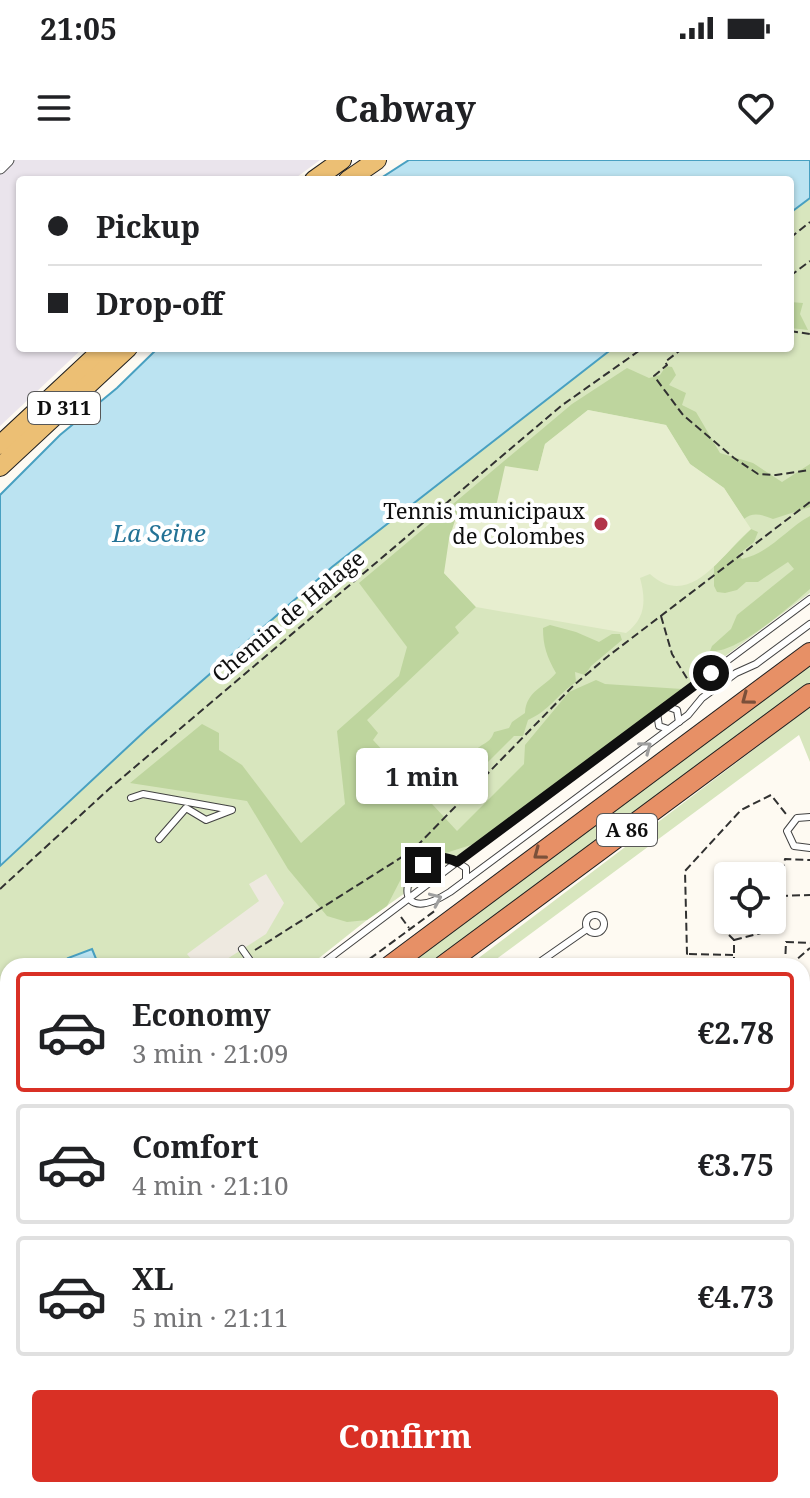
<!DOCTYPE html>
<html lang="en">
<head>
<meta charset="utf-8">
<style>
  :root { --surface:#fff; --page:#f2f2f2; --text:#202124; --muted:#757577; --line:#e0e0e0; --accent:#d93025 }
  body { margin:0; font-family:"Noto Serif",serif; background:var(--page); color:var(--text); height:100vh; display:flex; flex-direction:column; font-size:30px; white-space:nowrap }
  * { box-sizing:border-box; margin:0 }
  p { font-size:26px; color:var(--muted) }
  .icon { flex:none; width:44px; height:44px; fill:none; stroke:currentColor; stroke-width:2; stroke-linecap:round; stroke-linejoin:round }
  .map { position:relative; flex:1; overflow:hidden }
  .details { position:absolute; left:0px; top:798px; width:810px; height:540px; display:flex; flex-direction:column; background:var(--surface); border-radius:24px 24px 0 0; box-shadow:0 2px 6px #0004 }
  .details>* { flex:none }
  .guide { position:absolute; left:16px; top:16px; width:778px; height:176px; border-radius:8px; box-shadow:0 2px 6px #0004; display:grid; align-content:center; height:176px; padding:0 32px; background:var(--surface) }
  .controls { position:absolute; left:714px; top:702px; display:grid; gap:16px }
  .controls a { display:grid; place-items:center; width:72px; height:72px; border-radius:8px; background:var(--surface); box-shadow:0 2px 6px #0004; font-size:40px }
  .end { position:absolute; width:36px; height:36px; margin:-18px; border:10px solid #0f0f0f; background:#fff; box-shadow:0 0 0 4px #fff }
  .from { border-radius:50% }
  .bubble { position:absolute; height:56px; border-radius:8px; background:var(--surface); box-shadow:0 2px 6px #0004; font-size:26px; font-weight:700; line-height:56px; text-align:center }
  .guide b { display:flex; align-items:center; gap:28px; height:76px; font-size:30px }
  .guide b+b { border-top:2px solid var(--line) }
  .guide i { width:20px; height:20px; background:var(--text) }
  ul { padding:14px 0 0; list-style:none }
  li { display:flex; align-items:center; gap:24px; height:120px; margin:0 16px 12px; padding:0 16px; border:4px solid var(--line); border-radius:8px }
  li div { flex:1 }
  li b { display:block; font-size:30px }
  li em { font-style:normal; font-weight:700 }
  li.current { border-color:var(--accent) }
  li>.icon { width:72px; height:72px; stroke-width:1.5 }
  .button { display:flex; gap:16px; margin-top:auto; padding:16px 32px }
  .button a { flex:1; height:92px; border-radius:8px; background:var(--accent); color:#fff; font-size:32px; font-weight:700; line-height:92px; text-align:center }
  .status { display:flex; justify-content:space-between; align-items:center; height:56px; padding:0 40px; background:var(--surface); direction:ltr }
  .status svg { height:22px; fill:currentColor }
  header { display:flex; justify-content:space-between; align-items:center; height:104px; padding:0 32px; background:var(--surface); font-size:36px; font-weight:700 }
  .map>svg:first-child { display:block }
  .industrial { fill:#eae4ec }
  .green { fill:#d8e6be }
  .forest { fill:#bed59e }
  .pitch { fill:#e7eecf }
  .plaza { fill:#eee9e0 }
  .water { fill:#bbe3f1; stroke:#48a0c1; stroke-width:2 }
  .lines { fill:none; stroke-linecap:round; stroke-linejoin:round }
  .service-casing { stroke:#424242; stroke-width:8 }
  .minor-casing { stroke:#424242; stroke-width:13 }
  .tertiary-casing { stroke:#424242; stroke-width:16 }
  .primary-casing { stroke:#202020; stroke-width:20 }
  .motorway-casing { stroke:#202020; stroke-width:22 }
  .path { stroke:#313131; stroke-width:2; stroke-dasharray:8 4; stroke-linecap:butt }
  .service { stroke:#fff; stroke-width:6 }
  .minor { stroke:#fff; stroke-width:11 }
  .tertiary { stroke:#fff; stroke-width:14 }
  .primary { stroke:#ecbf74; stroke-width:18 }
  .motorway { stroke:#e79066; stroke-width:20 }
  .oneway { stroke:#7b503a }
  .oneway2 { stroke:#9f9f9f }
  .route { stroke:#0f0f0f; stroke-width:10 }
  .poi-dot { fill:#b2334a; stroke:#fff; stroke-width:3 }
  .labels { text-anchor:middle; stroke-width:8; stroke-linejoin:round; paint-order:stroke }
  .shield { fill:#fff; stroke:#575757; stroke-width:2 }
  .shield-label { font-size:20px; font-weight:bold; fill:#0f0f0f }
  .poi-label { font-size:22px; fill:#0f0f0f; stroke:#fff; text-anchor:end }
  .street-label { font-size:22px; fill:#0f0f0f; stroke:#fff }
  .water-label { font-size:24px; font-style:italic; fill:#237295; stroke:#fff }
</style>
</head>
<body>
<div class="status"><b>21:05</b><svg viewBox="0 0 49 12"><path d="M0 12V9h3v3zM5 12V6h3v6zM10 12V3h3v9zM15 12V0h3v12zM26 1h20v11H26zM47 4h2v5h-2z"/></svg></div>
<header><svg class="icon" aria-label="menu" viewBox="0 0 24 24"><path d="M4 6h16M4 12h16M4 18h16"/></svg>Cabway<svg class="icon" aria-label="heart" viewBox="0 0 24 24"><path d="M12 20l-8-8c-3-5 5-10 8-4 3-6 11-1 8 4z"/></svg></header>
<div class="map">
<svg width="810" height="1338" viewBox="0 0 810 1338">
  <rect width="100%" height="100%" fill="#fefaf2"/>
  <!-- industrial -->
  <polygon class="industrial" points="0,0 320,0 293,20 20,20 20,188 83,188 0,266"/>
  <!-- green -->
  <g class="green">
    <polygon points="810,38 810,433 474,684 367,760 309,806 8,806 8,1056 0,1062 0,706 147,569 332,407 613,188 790,188 790,53"/>
    <polygon points="810,500 810,526 432,806 400,806"/>
    <polygon points="810,547 810,602 799,575 487,806 468,806"/>
  </g>
  <!-- forest -->
  <g class="forest">
    <polygon points="790,142 803,143 800,154 808,170 790,168"/>
    <path d="M666,206L672,207L676,215L669,225L686,233L682,245L696,252L720,293L753,303L782,322L810,304V347L773,359C763,355 753,351 744,359L724,328L690,304L666,265L588,250L545,284L538,311L495,351L444,413L476,447L455,467L459,473L367,560L378,573L373,580L457,671L524,604L525,585L569,532L596,520L605,524L682,529L474,684L433,697L401,719L387,746L367,760L347,762L327,756L288,709L247,641L130,623L202,564L219,573V590L242,605L301,683L345,644L337,571L399,516L407,487L359,423L572,244L627,208L649,218L660,215Z"/>
    <path d="M810,356V429C790,446 736,495 710,491L712,486L731,469L737,455L794,409L788,402L758,422H746L737,430L725,433L717,432L714,426V406L751,369L758,372L754,382L739,394L742,399C770,393 786,369 810,356Z"/>
    <path d="M550,465L576,472L599,482L612,474H620L622,480L591,506L585,515L575,512L576,522C557,535 550,550 528,560L523,576H514L485,605L478,618L450,643L445,637L446,632L462,622C461,612 468,598 475,591C483,582 490,584 494,572L509,568L512,562L525,553C526,531 545,527 556,513C547,497 543,486 543,468Z"/>
    <polygon points="0,898 8,899 8,941 0,945"/>
    <polygon points="8,953 8,1055 0,1062 0,994 5,992 0,983 0,956"/>
  </g>
  <!-- pitch -->
  <g class="pitch">
    <path d="M588,250L666,265L690,304L724,328L751,369C722,393 691,451 650,414L640,418C646,440 646,458 626,473L476,447L444,413L449,379L460,345L495,351L505,306L538,311L545,284Z"/>
    <polygon points="8,1164 8,1330 108,1330 93,1338 0,1338 0,1170"/>
    <polygon points="194,1330 301,1330 285,1338 198,1338"/>
  </g>
  <!-- plaza -->
  <polygon class="plaza" points="266,714 284,743 266,774 216,806 197,806 187,794 259,741 249,724"/>
  <!-- water -->
  <g class="water">
    <polygon points="409,0 810,0 810,38 790,53 790,20 378,20"/>
    <polygon points="158,188 613,188 332,407 147,569 0,706 0,335 60,275 117,228"/>
    <polygon points="92,789 99,806 71,806 68,798"/>
  </g>
  <g class="lines">
    <!-- service casing -->
    <g class="service-casing">
      <g id="service">
        <path d="M810,439L457,702C405,680 381,776 450,732L688,555L702,538L736,513L756,504L810,464"/>
        <polyline points="666,546 677,550 679,562"/>
        <polyline points="657,553 659,566 668,569"/>
        <polyline points="131,638 143,634 232,650 206,660 186,648 159,679"/>
        <polyline points="810,657 797,658 787,671 794,686 810,688"/>
        <circle cx="595" cy="764" r="9"/>
        <polyline points="242,789 254,806"/>
        <polyline points="319,806 457,702 466,708 466,720"/>
        <polyline points="534,806 587,769"/>
        <polyline points="802,867 810,868"/>
        <polyline points="802,1146 810,1141"/>
        <polyline points="748,1330 751,1338"/>
      </g>
    </g>
    <!-- minor casing -->
    <g class="minor-casing">
      <g id="minor">
        <polyline points="0,8 8,0"/>
        <polyline points="183,1330 187,1338"/>
        <polyline points="675,1330 679,1338"/>
      </g>
    </g>
    <!-- tertiary casing -->
    <g class="tertiary-casing">
      <g id="tertiary">
        <polyline points="802,1220 810,1214"/>
        <polyline points="559,1338 576,1330"/>
        <polyline points="588,1338 608,1330"/>
      </g>
    </g>
    <!-- primary casing -->
    <g class="primary-casing">
      <g id="primary">
        <polyline points="314,20 342,0"/>
        <polyline points="348,20 377,0"/>
        <polyline points="0,285 104,188"/>
        <polyline points="0,307 128,188"/>
      </g>
    </g>
    <!-- motorway casing -->
    <g class="motorway-casing">
      <g id="motorway">
        <polyline points="390,806 810,493"/>
        <polyline points="443,806 810,534"/>
        <polyline points="0,1095 8,1089"/>
        <polyline points="0,1137 8,1131"/>
      </g>
    </g>
    <!-- path -->
    <g class="path">
      <polyline points="790,78 810,62"/>
      <polyline points="790,116 810,101"/>
      <polyline points="790,171 810,174"/>
      <polyline points="683,188 665,202 667,205 654,216 683,255 734,298 758,314 776,315 810,310"/>
      <polyline points="661,456 672,494 688,520"/>
      <polyline points="0,729 109,629 561,246 643,188"/>
      <polyline points="780,736 810,735"/>
      <polyline points="772,746 779,736 785,699 810,700"/>
      <polyline points="401,757 409,768"/>
      <polyline points="755,772 762,760"/>
      <polyline points="729,775 734,780 734,802"/>
      <polyline points="734,780 769,771"/>
      <polyline points="255,790 413,690 574,525 607,497 810,342"/>
      <polyline points="689,794 734,795"/>
      <polyline points="230,806 239,800"/>
      <polyline points="360,806 436,750"/>
      <polyline points="683,806 687,794 685,711 741,650 771,635 786,654"/>
      <polyline points="785,806 786,782 810,783"/>
      <polyline points="789,806 810,788"/>
      <polyline points="0,952 8,947"/>
      <polyline points="0,988 8,999"/>
      <polyline points="487,1338 507,1330"/>
    </g>
    <!-- service -->
    <use href="#service" class="service"/>
    <!-- minor -->
    <use href="#minor" class="minor"/>
    <!-- tertiary -->
    <use href="#tertiary" class="tertiary"/>
    <!-- primary -->
    <use href="#primary" class="primary"/>
    <!-- motorway -->
    <use href="#motorway" class="motorway"/>
  </g>
  <!-- one-way arrows -->
  <defs><path id="oneway-chevron" d="M-2-3.5L2.5 0L-2 3.5" fill="none" stroke-width="1.6" stroke-linecap="round" stroke-linejoin="round" transform="scale(2)"/></defs>
  <g class="oneway">
    <use href="#oneway-chevron" transform="translate(747 539) rotate(143)"/>
    <use href="#oneway-chevron" transform="translate(539 694) rotate(143)"/>
  </g>
  <g class="oneway2">
    <use href="#oneway-chevron" transform="translate(646 587) rotate(-37)"/>
    <use href="#oneway-chevron" transform="translate(436 739) rotate(-24)"/>
  </g>
  <g class="lines">
    <!-- route -->
    <path class="route" d="M423,705C435,696 444,696 457,702L711,513"/>
  </g>
  <!-- markers -->
  <circle class="poi-dot" cx="601" cy="364" r="8"/>
  <g class="labels">
    <!-- shield labels -->
    <g class="shield">
      <rect x="28" y="232" width="72" height="32" rx="6"/>
      <rect x="597" y="654" width="60" height="32" rx="6"/>
    </g>
    <g class="shield-label">
      <text x="64" y="255">D 311</text>
      <text x="627" y="677">A 86</text>
    </g>
    <!-- poi labels -->
    <g class="poi-label">
      <text x="585" y="359">Tennis municipaux<tspan x="585" dy="25">de Colombes</tspan></text>
    </g>
    <!-- street labels -->
    <g class="street-label">
      <text transform="translate(288 456) rotate(-40)" y="8">Chemin de Halage</text>
    </g>
    <!-- water labels -->
    <g class="water-label">
      <text x="159" y="382">La Seine</text>
    </g>
  </g>
</svg>
<div class="controls">
<a><svg class="icon" aria-label="locate" viewBox="0 0 24 24"><circle cx="12" cy="12" r="6"/><path d="M12 2v4M12 18v4M2 12h4M18 12h4"/></svg></a>
</div>
<i class="end from" style="left:711px;top:513px"></i>
<i class="end" style="left:423px;top:705px"></i>
<div class="bubble" style="left:356px;top:588px;width:132px">1 min</div>
<div class="guide">
<b><i class="from"></i>Pickup</b>
<b><i></i>Drop-off</b>
</div>
<section class="details">
<ul>
<li class="current"><svg class="icon" aria-label="car" viewBox="0 0 24 24"><path d="M5 17H2v-5l4-1 3-4h7l3 4 3 1v5h-3M9 17h6M6 11h13"/><circle cx="7" cy="17" r="2"/><circle cx="17" cy="17" r="2"/></svg><div><b>Economy</b><p>3 min · 21:09</p></div><em>€2.78</em></li>
<li><svg class="icon" aria-label="car" viewBox="0 0 24 24"><path d="M5 17H2v-5l4-1 3-4h7l3 4 3 1v5h-3M9 17h6M6 11h13"/><circle cx="7" cy="17" r="2"/><circle cx="17" cy="17" r="2"/></svg><div><b>Comfort</b><p>4 min · 21:10</p></div><em>€3.75</em></li>
<li><svg class="icon" aria-label="car" viewBox="0 0 24 24"><path d="M5 17H2v-5l4-1 3-4h7l3 4 3 1v5h-3M9 17h6M6 11h13"/><circle cx="7" cy="17" r="2"/><circle cx="17" cy="17" r="2"/></svg><div><b>XL</b><p>5 min · 21:11</p></div><em>€4.73</em></li>
</ul>
<div class="button"><a>Confirm</a></div>
</section>
</div>
</body>
</html>
